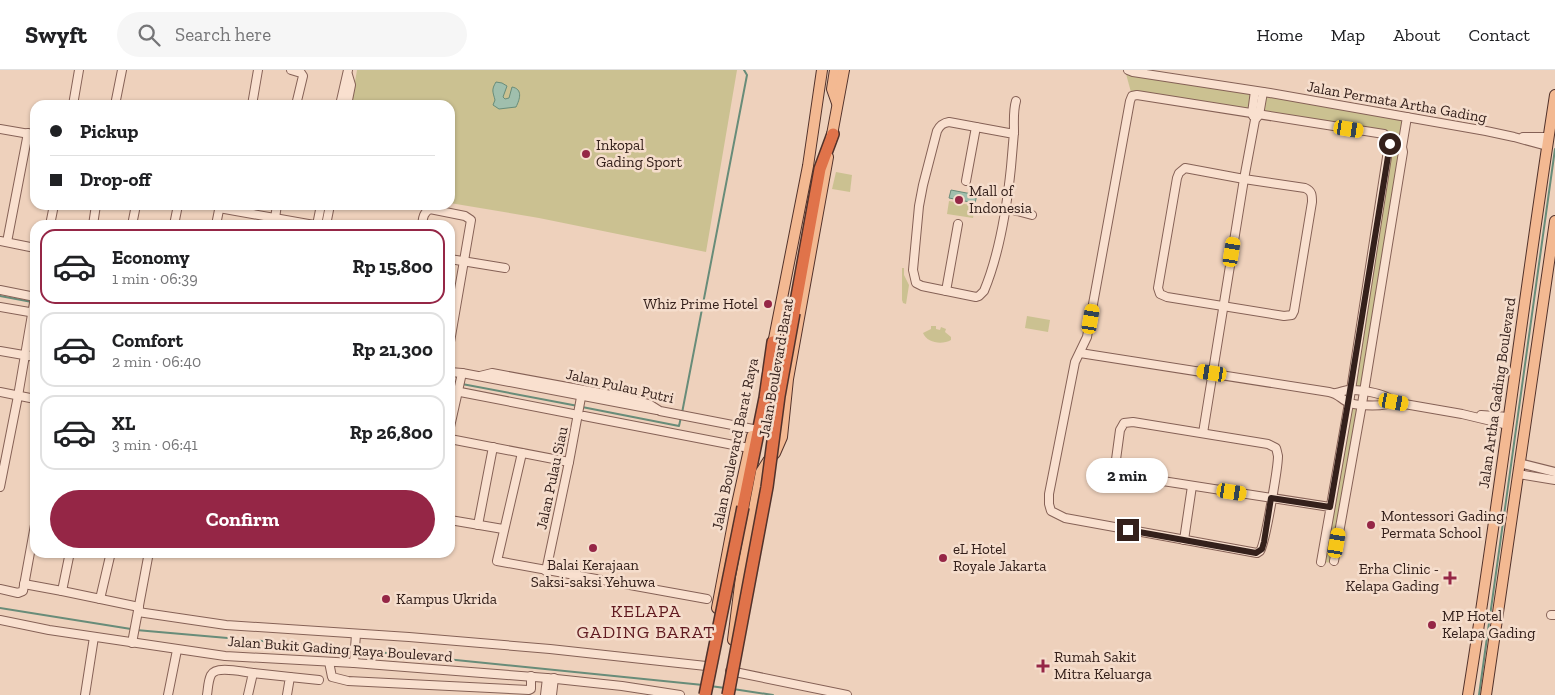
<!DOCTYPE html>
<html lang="en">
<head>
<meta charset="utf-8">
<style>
  :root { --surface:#fff; --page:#f6f6f6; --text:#202124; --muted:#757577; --line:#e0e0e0; --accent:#952646 }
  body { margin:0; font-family:"Zilla Slab",serif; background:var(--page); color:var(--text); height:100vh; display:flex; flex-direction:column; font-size:19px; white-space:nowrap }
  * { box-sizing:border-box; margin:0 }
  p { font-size:16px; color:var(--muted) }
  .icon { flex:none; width:28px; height:28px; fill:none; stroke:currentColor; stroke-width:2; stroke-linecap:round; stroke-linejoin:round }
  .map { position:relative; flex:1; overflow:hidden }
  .sheet { position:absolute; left:30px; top:150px; width:425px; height:338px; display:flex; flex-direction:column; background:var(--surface); border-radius:15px; box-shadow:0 1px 4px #0004 }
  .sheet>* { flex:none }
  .top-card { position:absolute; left:30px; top:30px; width:425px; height:110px; border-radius:15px; box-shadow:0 1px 4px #0004; display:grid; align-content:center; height:110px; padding:0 20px; background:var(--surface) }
  .end { position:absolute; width:22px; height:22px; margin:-11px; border:6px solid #34201b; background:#fff; box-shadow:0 0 0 2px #fff }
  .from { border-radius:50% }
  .bubble { position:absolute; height:35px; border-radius:18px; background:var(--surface); box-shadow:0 1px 4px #0004; font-size:16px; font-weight:700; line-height:35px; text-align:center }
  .car { position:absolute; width:15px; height:30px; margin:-15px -8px; border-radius:6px; box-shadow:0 0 4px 1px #0007; background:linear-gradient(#f5c518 24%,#345 0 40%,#f5c518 0 76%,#345 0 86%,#f5c518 0) }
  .top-card b { display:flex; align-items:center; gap:18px; height:48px; font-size:19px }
  .top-card b+b { border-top:1px solid var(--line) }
  .top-card i { width:12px; height:12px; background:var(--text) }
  ul { padding:9px 0 0; list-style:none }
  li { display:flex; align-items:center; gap:15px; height:75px; margin:0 10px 8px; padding:0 10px; border:2px solid var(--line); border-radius:15px }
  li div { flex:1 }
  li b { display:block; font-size:19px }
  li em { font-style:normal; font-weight:700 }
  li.selected { border-color:var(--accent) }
  li>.icon { width:45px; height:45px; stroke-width:1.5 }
  .cta { display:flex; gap:10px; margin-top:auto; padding:10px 20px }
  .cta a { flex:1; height:58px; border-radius:30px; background:var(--accent); color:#fff; font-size:20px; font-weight:700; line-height:58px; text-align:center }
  header { display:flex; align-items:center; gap:30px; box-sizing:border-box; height:70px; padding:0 25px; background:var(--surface); border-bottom:1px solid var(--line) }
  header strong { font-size:24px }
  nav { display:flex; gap:28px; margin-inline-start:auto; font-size:18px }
  .search { width:350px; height:45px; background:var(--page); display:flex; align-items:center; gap:12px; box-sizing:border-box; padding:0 18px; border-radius:28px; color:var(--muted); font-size:19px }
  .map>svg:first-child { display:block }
  .green { fill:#cbc191 }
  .water { fill:#a0bfad; stroke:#688c79 }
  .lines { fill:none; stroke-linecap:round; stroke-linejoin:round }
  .stream { stroke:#688c79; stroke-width:2 }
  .minor-casing { stroke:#856156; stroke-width:10 }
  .major-casing { stroke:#52322b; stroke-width:12 }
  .highway-casing { stroke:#52322b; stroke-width:14 }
  .minor { stroke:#f9e0cf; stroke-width:8 }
  .major { stroke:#f3b992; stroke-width:10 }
  .highway { stroke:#e0734a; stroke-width:11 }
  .highway-bridge-casing { stroke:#52322b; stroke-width:14; stroke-linecap:butt }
  .highway-bridge { stroke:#e0734a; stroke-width:11 }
  .route { stroke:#34201b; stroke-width:6 }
  .poi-dot { fill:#952646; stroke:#f5ddcc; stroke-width:2 }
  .labels { text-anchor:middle; stroke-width:5; stroke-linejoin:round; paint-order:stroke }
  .street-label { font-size:15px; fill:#34201b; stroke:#f5ddcc }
  .poi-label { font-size:15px; fill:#34201b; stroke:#f5ddcc; text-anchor:start }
  .quarter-label { font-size:18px; letter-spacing:1px; fill:#611a20; stroke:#f5ddcc }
</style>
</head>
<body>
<header>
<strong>Swyft</strong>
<div class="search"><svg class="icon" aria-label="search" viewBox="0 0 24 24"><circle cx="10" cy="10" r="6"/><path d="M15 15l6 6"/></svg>Search here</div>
<nav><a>Home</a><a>Map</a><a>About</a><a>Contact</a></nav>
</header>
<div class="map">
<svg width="1555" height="625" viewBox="0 0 1555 625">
  <rect width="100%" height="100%" fill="#eed1bc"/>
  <!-- green -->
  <g class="green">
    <polygon points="357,0 737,0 706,182 539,148 450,133 450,35 351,35"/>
    <polygon points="1125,0 1255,21 1252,43 1132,26"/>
    <polygon points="1263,22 1407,47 1364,322 1349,319 1389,68 1259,45"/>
    <polygon points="836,102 852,105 850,122 832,119"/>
    <polygon points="949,131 975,136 973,148 947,144"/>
    <polygon points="902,198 904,198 904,205 909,215 906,234 903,233 902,230"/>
    <polygon points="1027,246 1050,250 1048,262 1025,258"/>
    <path d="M931,256H936V259L940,260L941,257L946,259L945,262L951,267V270C942,275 927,273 923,263L931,259Z"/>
    <polygon points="1349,333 1362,334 1336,493 1321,492"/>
  </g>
  <!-- water -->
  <g class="water">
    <path d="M496,12L502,13L507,16L503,27L505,29L509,28L512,17C523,19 520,29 516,37L499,39L493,35L495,30C493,22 491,20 496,12Z"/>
    <polygon points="951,120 977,125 975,133 949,128"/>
  </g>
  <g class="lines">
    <!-- stream -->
    <g class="stream">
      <polyline points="0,226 32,232"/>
      <polyline points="450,312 457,313"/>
      <polyline points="462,314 578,336"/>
      <polyline points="582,337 679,356 681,347"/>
      <polyline points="682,343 747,5 744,0"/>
      <polyline points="0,538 131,559"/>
      <polyline points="136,560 353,579"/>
      <polyline points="357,580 703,615"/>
      <polyline points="710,616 725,618"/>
      <polyline points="733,619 773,625"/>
      <polyline points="1479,625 1555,79"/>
    </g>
    <!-- minor casing -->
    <g class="minor-casing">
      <g id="minor">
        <polyline points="291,0 301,3 303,6 296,35"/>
        <polyline points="1128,0 1133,2 1270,23 1486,61 1514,67 1547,76"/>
        <polyline points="73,35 79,0"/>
        <polyline points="115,35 122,0"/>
        <polyline points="252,35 258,0"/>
        <polyline points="340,35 348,0"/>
        <polyline points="347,35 351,15 348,5"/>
        <polyline points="1253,46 1252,43 1255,21"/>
        <polyline points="0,59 35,65"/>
        <path d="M1014,64L949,52C943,53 940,55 937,61L923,115L919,136L913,200L916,213L922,216L976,227L979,226L984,221C999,185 1007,136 1011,97C1012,85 1013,74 1014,62C1014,52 1013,41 1016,31"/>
        <polyline points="1523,67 1548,67"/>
        <path d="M1185,98L1244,109L1305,118C1312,121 1312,125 1312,132L1294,241L1292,245L1284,246L1167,227L1160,224L1158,218L1177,108L1179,103Z"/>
        <polyline points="966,111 976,57"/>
        <polyline points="219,138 314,155"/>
        <polyline points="1006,138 1032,145"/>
        <polyline points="275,148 277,135"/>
        <polyline points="50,155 54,135"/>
        <polyline points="93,155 96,135"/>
        <polyline points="132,155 136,135"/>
        <polyline points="174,155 178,135"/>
        <polyline points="216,155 220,135"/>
        <polyline points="317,155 321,135"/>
        <polyline points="326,155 330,135"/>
        <path d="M422,155C423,148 423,143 430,139L465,146L471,150L450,272"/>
        <polyline points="0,171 35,178"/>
        <polyline points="7,172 28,63"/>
        <polyline points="450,189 505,198"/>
        <polyline points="0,220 35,227"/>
        <polyline points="946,221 958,154"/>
        <polyline points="0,237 35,243"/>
        <polyline points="0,281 35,287"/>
        <path d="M1080,283L1329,322C1340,324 1342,331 1350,333C1359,336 1386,337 1393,332L1462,344L1508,355"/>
        <polyline points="450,302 462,303 657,340"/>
        <polyline points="480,306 492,303 622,327 649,334 660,341 753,359"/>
        <polyline points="450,320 578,345"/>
        <polyline points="0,322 35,329"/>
        <path d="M1336,323C1342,322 1347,319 1352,320C1362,320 1389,324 1393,332"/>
        <polyline points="1481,345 1509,347"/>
        <polyline points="584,346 749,378"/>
        <polyline points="450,357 462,303"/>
        <polyline points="1203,363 1244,109 1255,50 1259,45 1263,22"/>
        <polyline points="450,369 569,392"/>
        <polyline points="522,383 497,491 707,529"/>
        <polyline points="1519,393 1555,402"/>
        <polyline points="1518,404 1555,410"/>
        <polyline points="0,417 18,326 35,227"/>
        <polyline points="450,450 503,459"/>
        <polyline points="478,455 493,377"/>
        <polyline points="1184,470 1192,416"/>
        <polyline points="1334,491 1362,334 1403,82 1402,77 1407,47"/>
        <path d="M1321,492L1349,333L1389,74V68L1384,64L1137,25L1132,26L1130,31L1087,267L1075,292L1049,424V434L1051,441L1065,448L1257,483L1260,481C1265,475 1278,397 1278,386C1277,382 1277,381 1276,378L1268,374L1133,352L1124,353L1120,360L1115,397L1117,401L1124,405L1330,437"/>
        <polyline points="546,501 569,392 582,322"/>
        <polyline points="24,514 62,521 139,537"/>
        <polyline points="0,519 18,523 23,521 35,455"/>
        <polyline points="62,521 70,482"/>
        <polyline points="100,529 111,482"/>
        <polyline points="138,542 226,555 409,567 550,579 706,596"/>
        <polyline points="1551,545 1555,545"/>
        <polyline points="0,550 49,560 225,586 354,593 547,608 622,616 680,625"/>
        <polyline points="132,573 149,482"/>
        <polyline points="329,592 332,607 348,611 529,620 531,619 531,606"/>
        <polyline points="354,593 356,564"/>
        <polyline points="730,601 847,625"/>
        <polyline points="253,603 290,607 287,625"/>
        <polyline points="290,607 319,610"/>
        <polyline points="85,625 94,567"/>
        <polyline points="168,625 177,580"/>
        <path d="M207,625C208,619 208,611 211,605C216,595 242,602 253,603L248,625"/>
        <polyline points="545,625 547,608"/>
        <polyline points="552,625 554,608"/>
      </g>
    </g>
    <!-- major casing -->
    <g class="major-casing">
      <g id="major">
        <polyline points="835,0 832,19 837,33"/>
        <polyline points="831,70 844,0"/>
        <polyline points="772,279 808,96 822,0"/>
        <polyline points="717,538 735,443 752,366"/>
        <polyline points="733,570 741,507 761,402 768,391 775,383 782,367 788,309 828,87"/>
        <path d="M1468,625C1500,426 1524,225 1555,25"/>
        <polyline points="1486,625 1555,151"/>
      </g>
    </g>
    <!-- highway casing -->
    <g class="highway-casing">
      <g id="highway">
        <polyline points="794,243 820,99 833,64"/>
        <polyline points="743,437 765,328 773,272"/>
      </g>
    </g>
    <!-- minor -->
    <use href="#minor" class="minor"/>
    <!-- major -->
    <use href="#major" class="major"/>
    <!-- highway -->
    <use href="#highway" class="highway"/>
    <!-- highway-bridge casing -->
    <g class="highway-bridge-casing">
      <g id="highway-bridge">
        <polyline points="705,625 743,437"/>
        <polyline points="728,625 767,417 779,326 794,243"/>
      </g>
    </g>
    <!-- highway-bridge -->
    <use href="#highway-bridge" class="highway-bridge"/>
  </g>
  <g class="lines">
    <!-- route -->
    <polyline class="route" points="1128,460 1256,483 1262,479 1264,472 1271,428 1330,437 1348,333 1390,74"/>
  </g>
  <!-- markers -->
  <g class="poi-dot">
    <circle cx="586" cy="84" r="5"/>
    <circle cx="959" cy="130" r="5"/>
    <circle cx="768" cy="234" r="5"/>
    <circle cx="1371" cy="455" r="5"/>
    <circle cx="593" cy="478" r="5"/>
    <circle cx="943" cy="488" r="5"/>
    <path d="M1447.5 500.5h5v5h5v5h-5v5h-5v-5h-5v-5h5z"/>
    <circle cx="386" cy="529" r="5"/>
    <circle cx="1432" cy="555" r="5"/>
    <path d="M1040.5 588.5h5v5h5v5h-5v5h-5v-5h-5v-5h5z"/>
  </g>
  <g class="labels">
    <!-- street labels -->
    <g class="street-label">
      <text transform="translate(1397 32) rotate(10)" y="5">Jalan Permata Artha Gading</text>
      <text transform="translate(776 298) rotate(-80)" y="5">Jalan Boulevard Barat</text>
      <text transform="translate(620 316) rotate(13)" y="5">Jalan Pulau Putri</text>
      <text transform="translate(1497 323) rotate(-82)" y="5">Jalan Artha Gading Boulevard</text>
      <text transform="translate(735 374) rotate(-78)" y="5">Jalan Boulevard Barat Raya</text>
      <text transform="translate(552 408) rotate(-78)" y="5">Jalan Pulau Siau</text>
      <text transform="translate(340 579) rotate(4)" y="5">Jalan Bukit Gading Raya Boulevard</text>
    </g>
    <!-- poi labels -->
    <g class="poi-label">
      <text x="596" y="80">Inkopal<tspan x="596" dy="17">Gading Sport</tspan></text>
      <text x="969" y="126">Mall of<tspan x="969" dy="17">Indonesia</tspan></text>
      <text x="758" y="239" text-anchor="end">Whiz Prime Hotel</text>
      <text x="1381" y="451">Montessori Gading<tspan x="1381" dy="17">Permata School</tspan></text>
      <text x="953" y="484">eL Hotel<tspan x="953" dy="17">Royale Jakarta</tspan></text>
      <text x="593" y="500" text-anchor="middle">Balai Kerajaan<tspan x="593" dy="17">Saksi-saksi Yehuwa</tspan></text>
      <text x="1439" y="504" text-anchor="end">Erha Clinic -<tspan x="1439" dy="17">Kelapa Gading</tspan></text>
      <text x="396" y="534">Kampus Ukrida</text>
      <text x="1442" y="551">MP Hotel<tspan x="1442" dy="17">Kelapa Gading</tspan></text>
      <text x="1054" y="592">Rumah Sakit<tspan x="1054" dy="17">Mitra Keluarga</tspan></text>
    </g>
    <!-- quarter labels -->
    <g class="quarter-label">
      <text x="646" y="547">KELAPA<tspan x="646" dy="21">GADING BARAT</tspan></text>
    </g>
  </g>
</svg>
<i class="end from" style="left:1390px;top:74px"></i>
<i class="end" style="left:1128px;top:460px"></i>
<div class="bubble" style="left:1086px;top:388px;width:82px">2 min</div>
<i class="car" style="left:1349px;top:59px;rotate:99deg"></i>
<i class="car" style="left:1232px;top:182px;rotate:9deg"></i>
<i class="car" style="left:1091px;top:249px;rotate:10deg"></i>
<i class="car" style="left:1212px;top:303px;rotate:279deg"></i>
<i class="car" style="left:1394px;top:332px;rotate:100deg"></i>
<i class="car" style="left:1232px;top:422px;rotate:99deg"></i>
<i class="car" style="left:1337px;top:473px;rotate:10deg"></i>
<div class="top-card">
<b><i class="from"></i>Pickup</b>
<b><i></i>Drop-off</b>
</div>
<section class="sheet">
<ul>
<li class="selected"><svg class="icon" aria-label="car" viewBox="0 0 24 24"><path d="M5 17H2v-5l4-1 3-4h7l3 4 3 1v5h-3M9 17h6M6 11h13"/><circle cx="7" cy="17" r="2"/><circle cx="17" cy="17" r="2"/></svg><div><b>Economy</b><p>1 min · 06:39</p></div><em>Rp 15,800</em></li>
<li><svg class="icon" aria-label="car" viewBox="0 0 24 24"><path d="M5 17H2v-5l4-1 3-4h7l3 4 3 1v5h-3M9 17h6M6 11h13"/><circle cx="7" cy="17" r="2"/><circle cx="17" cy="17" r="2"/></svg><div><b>Comfort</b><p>2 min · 06:40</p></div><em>Rp 21,300</em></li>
<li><svg class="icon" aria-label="car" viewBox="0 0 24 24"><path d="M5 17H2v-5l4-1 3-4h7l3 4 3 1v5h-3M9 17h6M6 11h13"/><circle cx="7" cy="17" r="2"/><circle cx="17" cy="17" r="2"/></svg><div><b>XL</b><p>3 min · 06:41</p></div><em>Rp 26,800</em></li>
</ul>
<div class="cta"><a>Confirm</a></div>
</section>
</div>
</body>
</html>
